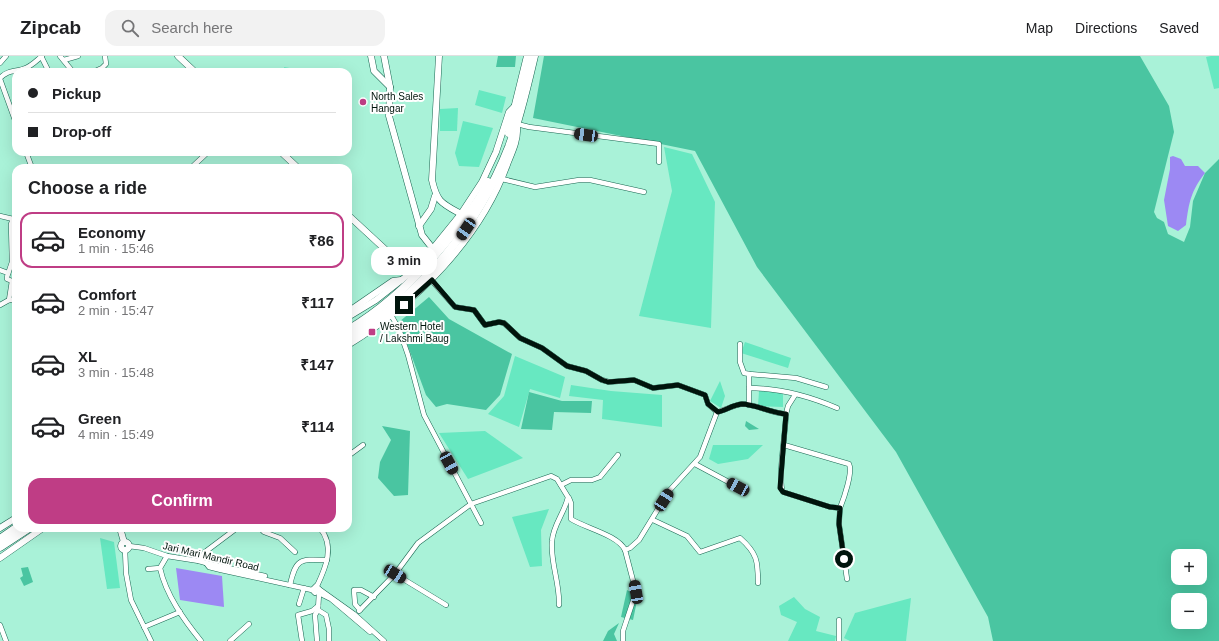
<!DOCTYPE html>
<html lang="en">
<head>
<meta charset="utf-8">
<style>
  :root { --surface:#fff; --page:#f2f2f2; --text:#202124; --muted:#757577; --line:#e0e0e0; --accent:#bf3d85 }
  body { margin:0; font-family:Helvetica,sans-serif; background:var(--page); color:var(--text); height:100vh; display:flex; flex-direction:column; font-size:15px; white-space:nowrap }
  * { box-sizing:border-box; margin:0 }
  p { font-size:13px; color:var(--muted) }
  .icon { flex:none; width:22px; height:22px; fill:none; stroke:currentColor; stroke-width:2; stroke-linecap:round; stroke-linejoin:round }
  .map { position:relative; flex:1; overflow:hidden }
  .side { position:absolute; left:12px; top:108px; width:340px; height:368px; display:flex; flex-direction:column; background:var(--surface); border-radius:12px; box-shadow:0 4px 16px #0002 }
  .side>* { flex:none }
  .banner { position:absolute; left:12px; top:12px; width:340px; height:88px; border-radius:12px; box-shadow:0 4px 16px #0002; display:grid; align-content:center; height:88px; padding:0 16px; background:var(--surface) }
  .tools { position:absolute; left:1171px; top:493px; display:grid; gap:8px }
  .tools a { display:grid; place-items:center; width:36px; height:36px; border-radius:8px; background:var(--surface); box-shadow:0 4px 16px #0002; font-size:20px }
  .end { position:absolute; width:18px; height:18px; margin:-9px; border:5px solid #00140c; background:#fff; box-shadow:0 0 0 2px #fff }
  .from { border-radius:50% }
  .bubble { position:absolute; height:28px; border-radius:12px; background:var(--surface); box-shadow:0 4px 16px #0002; font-size:13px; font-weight:600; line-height:28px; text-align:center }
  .car { position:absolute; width:12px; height:24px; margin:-12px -6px; border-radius:5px; box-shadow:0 0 3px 1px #0007; background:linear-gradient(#222 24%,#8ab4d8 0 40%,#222 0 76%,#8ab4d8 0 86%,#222 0) }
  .banner b { display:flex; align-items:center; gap:14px; height:38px; font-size:15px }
  .banner b+b { border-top:1px solid var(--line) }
  .banner i { width:10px; height:10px; background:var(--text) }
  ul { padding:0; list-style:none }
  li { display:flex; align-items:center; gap:12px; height:56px; margin:0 8px 6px; padding:0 8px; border:2px solid transparent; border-radius:12px }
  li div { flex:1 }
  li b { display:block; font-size:15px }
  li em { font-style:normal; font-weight:600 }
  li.on { border-color:var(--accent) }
  li>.icon { width:36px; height:36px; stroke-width:1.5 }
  h2 { padding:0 16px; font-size:18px; line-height:48px }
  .primary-button { display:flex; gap:8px; margin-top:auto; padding:8px 16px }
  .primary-button a { flex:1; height:46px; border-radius:12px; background:var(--accent); color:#fff; font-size:16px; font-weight:600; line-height:46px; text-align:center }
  header { display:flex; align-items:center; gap:24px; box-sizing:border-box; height:56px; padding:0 20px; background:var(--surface); border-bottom:1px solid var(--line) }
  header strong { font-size:19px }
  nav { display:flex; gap:22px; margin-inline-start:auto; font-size:14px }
  .search { width:280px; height:36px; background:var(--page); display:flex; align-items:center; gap:10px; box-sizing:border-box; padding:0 14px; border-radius:12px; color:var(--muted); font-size:15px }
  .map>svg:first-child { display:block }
  .green { fill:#67e8c1 }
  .forest { fill:#4ac5a1; fill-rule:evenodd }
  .water { fill:#9c89f3 }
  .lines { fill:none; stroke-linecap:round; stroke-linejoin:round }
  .street-casing { stroke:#1a6752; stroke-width:5.5 }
  .secondary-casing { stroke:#1a6752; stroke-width:7 }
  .highway-casing { stroke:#1a6752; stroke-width:9 }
  .street { stroke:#fff; stroke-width:4.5 }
  .secondary { stroke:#fff; stroke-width:6 }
  .highway { stroke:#fff; stroke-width:8 }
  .route { stroke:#00140c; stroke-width:5 }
  .poi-dot { fill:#bf3d85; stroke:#fff; stroke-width:1.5 }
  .labels { text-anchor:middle; stroke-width:4; stroke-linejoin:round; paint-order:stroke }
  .poi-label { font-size:10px; fill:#00140c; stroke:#fff; text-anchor:start }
  .street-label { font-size:10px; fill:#00140c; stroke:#fff }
</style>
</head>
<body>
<header>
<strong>Zipcab</strong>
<div class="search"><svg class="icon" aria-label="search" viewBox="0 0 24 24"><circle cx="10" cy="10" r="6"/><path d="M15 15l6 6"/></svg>Search here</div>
<nav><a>Map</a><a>Directions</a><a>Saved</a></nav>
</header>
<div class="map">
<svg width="1219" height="585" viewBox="0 0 1219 585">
  <rect width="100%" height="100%" fill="#a9f2d8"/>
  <!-- green -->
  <g class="green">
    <polygon points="1211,0 1219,0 1219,32 1214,33 1206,1"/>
    <polygon points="284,11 311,16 285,16"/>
    <polygon points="479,34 506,41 502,57 475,49"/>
    <polygon points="458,52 457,75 440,75 440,53"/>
    <polygon points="463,65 493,72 479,111 459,110 455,97"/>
    <polygon points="664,91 692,98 715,146 711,272 639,260 672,135"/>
    <polygon points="745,286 791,302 788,312 741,297"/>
    <polygon points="515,300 565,321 560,342 530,333 519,371 488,358 504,340"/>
    <polygon points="720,325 725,340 721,352 710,345"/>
    <polygon points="571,329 611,335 662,339 662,371 602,363 603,344 569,340"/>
    <polygon points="759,335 783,336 783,351 758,350"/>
    <polygon points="485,375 523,402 468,423 439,377"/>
    <polygon points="713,389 763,389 748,403 718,408 709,403"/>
    <polygon points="549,453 541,474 542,510 530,511 512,461"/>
    <polygon points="100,482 114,486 120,532 107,533"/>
    <polygon points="794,541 805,553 820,561 816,575 836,580 835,585 788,585 797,566 781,559 779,550"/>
    <polygon points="911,542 906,585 850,585 844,582 855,557"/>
  </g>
  <!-- forest -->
  <g class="forest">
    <polygon points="498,0 516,0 515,11 496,11"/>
    <path d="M544,0H1140L1169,50L1174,76L1154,156L1157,162L1164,166L1168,178L1184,186L1190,171L1193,145L1205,117L1219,103V585H993L988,561L896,396L757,211L695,95L533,62ZM1178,500H1200V522H1178ZM1178,544H1200V566H1178Z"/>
    <polygon points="429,241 449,263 512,298 500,339 486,354 447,348 436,351 426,339 399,266"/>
    <polygon points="529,336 562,345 592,345 591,357 554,356 552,374 521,373"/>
    <polygon points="746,365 759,373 749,374 745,370"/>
    <polygon points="382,370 410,375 408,439 394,440 378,422 380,406 391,384"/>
    <polygon points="28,511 33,526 24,530 20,522 23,520 21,512"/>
    <polygon points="627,534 638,540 633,564 621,561"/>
    <polygon points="619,567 614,578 617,585 603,585 608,575"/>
  </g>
  <!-- water -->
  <g class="water">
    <path d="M1173,100L1181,103L1185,110H1198L1205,117C1191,135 1189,146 1186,169L1178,175L1168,170L1164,144L1170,113V101Z"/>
    <polygon points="176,512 222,520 224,551 180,544"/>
  </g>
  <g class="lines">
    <!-- street casing -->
    <g class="street-casing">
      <g id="street">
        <polyline points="41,0 49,16"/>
        <polyline points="60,0 73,16"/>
        <polyline points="64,4 78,0"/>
        <polyline points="0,7 6,0"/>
        <polyline points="93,16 102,12 106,8 105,0"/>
        <path d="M0,22C8,14 14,16 23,13C31,11 36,5 42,0"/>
        <polyline points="0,23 16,67"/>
        <polyline points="517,68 529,71 659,88 659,106"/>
        <polyline points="26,96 32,112"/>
        <polyline points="191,112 208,96"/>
        <polyline points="502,123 535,131 579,124 590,124 644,136"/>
        <polyline points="0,160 13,163 11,168 12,206 7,221 7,223 12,225"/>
        <polyline points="0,214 8,217"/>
        <path d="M432,225L455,251L474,254L485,269L499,266L504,267L520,282L542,292L567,310L586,315L602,324L609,326L634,324L653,332L678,329L705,339L708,348L717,356C726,354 733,349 742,348C755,348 771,357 786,358C786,374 777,425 783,436L830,451L840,452C844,442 853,416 849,408L784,389"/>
        <polyline points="9,244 16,244"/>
        <polyline points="0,249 9,244 12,225 16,225"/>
        <polyline points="391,259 399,273 408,299 424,359 481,467"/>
        <polyline points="740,288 740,306 744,317 749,318 749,349"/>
        <polyline points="749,318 796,322 826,331"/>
        <path d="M749,332C779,332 809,340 837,352"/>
        <polyline points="786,358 788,350 795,339"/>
        <polyline points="348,400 363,389"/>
        <polyline points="695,408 738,431"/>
        <polyline points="561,429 571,424 592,424 600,421 618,399"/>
        <path d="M569,442L571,447V463C585,472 618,479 625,494"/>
        <polyline points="840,452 839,468 847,523"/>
        <path d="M653,464L687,480L700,496L740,482C757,497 758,505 758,527"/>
        <polyline points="260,472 264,476 280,482 295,496"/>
        <polyline points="129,490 144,492 167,500 199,505 206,507 209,511 221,514 312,534 315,537 319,533 316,530 312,534"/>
        <polyline points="125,493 126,517 131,544 151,585"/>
        <path d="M167,500L160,512C166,539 184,564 201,585"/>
        <polyline points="199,505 205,496 237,472"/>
        <polyline points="206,507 265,520"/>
        <polyline points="148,513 160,512"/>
        <polyline points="395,518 446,549"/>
        <path d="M290,529C296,502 300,503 327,504"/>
        <path d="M317,530C326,511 335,490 320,472"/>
        <polyline points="319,533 354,558 384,585"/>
        <polyline points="317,536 331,543 370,576"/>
        <polyline points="299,548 304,532"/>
        <polyline points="318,554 326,559 329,573 329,585"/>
        <polyline points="360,554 355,548 354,534 361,534 374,541"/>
        <path d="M359,555L395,518L418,487L471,448L551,420L557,423L568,441C565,456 553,469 552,485C550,506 560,527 559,549"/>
        <polyline points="0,569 6,585"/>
        <polyline points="144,571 180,556"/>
        <polyline points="230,585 249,568"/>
        <polyline points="302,585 298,559 312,555 318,550"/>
        <polyline points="317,585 315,559 318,554 319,537"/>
        <polyline points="623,585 623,575 636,536 625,494 630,492 639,484 669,435 700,401 717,356"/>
        <polyline points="839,585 839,564"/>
      </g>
    </g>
    <!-- secondary casing -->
    <g class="secondary-casing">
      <g id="secondary">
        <polyline points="178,0 195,16"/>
        <polyline points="371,0 374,15 390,31"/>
        <polyline points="384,0 390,31 389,60 422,179 433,193"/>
        <path d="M439,0L432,124C437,146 441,147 461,158"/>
        <polyline points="281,96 298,112"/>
        <polyline points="348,159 388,196 408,219"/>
        <polyline points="419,170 431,153 435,140"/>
        <polyline points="348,256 393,225 401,224"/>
        <polyline points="348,261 376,244 418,211 461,158 482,126 496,96 509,56 516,49"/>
        <path d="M348,289C416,247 481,183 508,106C513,94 518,83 517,71"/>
        <polyline points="0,472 16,462"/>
        <polyline points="120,472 124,486"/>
        <circle cx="125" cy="490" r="4"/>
        <polyline points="0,502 43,472"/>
      </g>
    </g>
    <!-- highway casing -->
    <g class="highway-casing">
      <g id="highway">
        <polyline points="509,77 528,0"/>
        <path d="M348,274C392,248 426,213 457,172C468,158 481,143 488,126"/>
        <path d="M348,282C422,239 478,170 509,91C520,61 527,30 534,0"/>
        <polyline points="0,483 16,472"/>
        <polyline points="0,491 29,472"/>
      </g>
    </g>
    <!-- street -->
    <use href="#street" class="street"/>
    <!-- secondary -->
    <use href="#secondary" class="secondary"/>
    <!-- highway -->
    <use href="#highway" class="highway"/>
  </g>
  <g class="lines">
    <!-- route -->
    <path class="route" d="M404,249L432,224L455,251L474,254L485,269L499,266L504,267L520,282L542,292L567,310L586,315L602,324L608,326L634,324L653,332L678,329L705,339L708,348L718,356C726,354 733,349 742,348C754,348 771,357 786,358L780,432L783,436L830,451L840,452L839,468L844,503"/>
  </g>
  <!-- markers -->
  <g class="poi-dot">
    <circle cx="363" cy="46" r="4"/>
    <rect x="368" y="272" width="8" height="8" rx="2"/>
  </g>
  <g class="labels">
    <!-- poi labels -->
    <g class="poi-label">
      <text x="371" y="44">North Sales<tspan x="371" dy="12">Hangar</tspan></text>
      <text x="380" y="274">Western Hotel<tspan x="380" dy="12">/ Lakshmi Baug</tspan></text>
    </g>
    <!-- street labels -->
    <g class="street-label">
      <text transform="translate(211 500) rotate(13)" y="4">Jari Mari Mandir Road</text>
    </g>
  </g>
</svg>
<div class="tools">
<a>+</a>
<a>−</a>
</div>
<i class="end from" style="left:844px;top:503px"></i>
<i class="end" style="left:404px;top:249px"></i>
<div class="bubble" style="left:371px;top:191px;width:66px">3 min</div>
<i class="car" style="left:586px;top:79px;rotate:278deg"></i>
<i class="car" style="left:466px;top:173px;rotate:214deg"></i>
<i class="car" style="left:449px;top:407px;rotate:152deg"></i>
<i class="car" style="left:738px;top:431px;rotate:298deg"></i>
<i class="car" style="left:664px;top:444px;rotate:33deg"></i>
<i class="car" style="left:395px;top:518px;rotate:122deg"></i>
<i class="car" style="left:636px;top:536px;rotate:350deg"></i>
<div class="banner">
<b><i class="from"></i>Pickup</b>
<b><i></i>Drop-off</b>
</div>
<section class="side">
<h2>Choose a ride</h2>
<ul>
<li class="on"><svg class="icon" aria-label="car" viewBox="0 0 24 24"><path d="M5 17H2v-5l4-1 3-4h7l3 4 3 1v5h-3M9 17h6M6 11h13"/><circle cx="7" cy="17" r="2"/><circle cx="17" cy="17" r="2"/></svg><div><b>Economy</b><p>1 min · 15:46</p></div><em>₹86</em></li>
<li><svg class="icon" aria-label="car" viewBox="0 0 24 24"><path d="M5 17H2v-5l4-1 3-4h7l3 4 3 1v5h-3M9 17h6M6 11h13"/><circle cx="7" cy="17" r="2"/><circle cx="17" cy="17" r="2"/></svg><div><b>Comfort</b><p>2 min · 15:47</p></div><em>₹117</em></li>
<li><svg class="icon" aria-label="car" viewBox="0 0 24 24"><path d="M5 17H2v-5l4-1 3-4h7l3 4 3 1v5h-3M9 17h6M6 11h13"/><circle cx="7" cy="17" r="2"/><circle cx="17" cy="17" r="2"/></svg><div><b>XL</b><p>3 min · 15:48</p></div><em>₹147</em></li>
<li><svg class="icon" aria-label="car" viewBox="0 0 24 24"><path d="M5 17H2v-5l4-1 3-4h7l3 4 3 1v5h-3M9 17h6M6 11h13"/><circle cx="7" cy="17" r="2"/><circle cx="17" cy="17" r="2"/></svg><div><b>Green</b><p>4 min · 15:49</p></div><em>₹114</em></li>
</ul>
<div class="primary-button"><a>Confirm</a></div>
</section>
</div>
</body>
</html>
